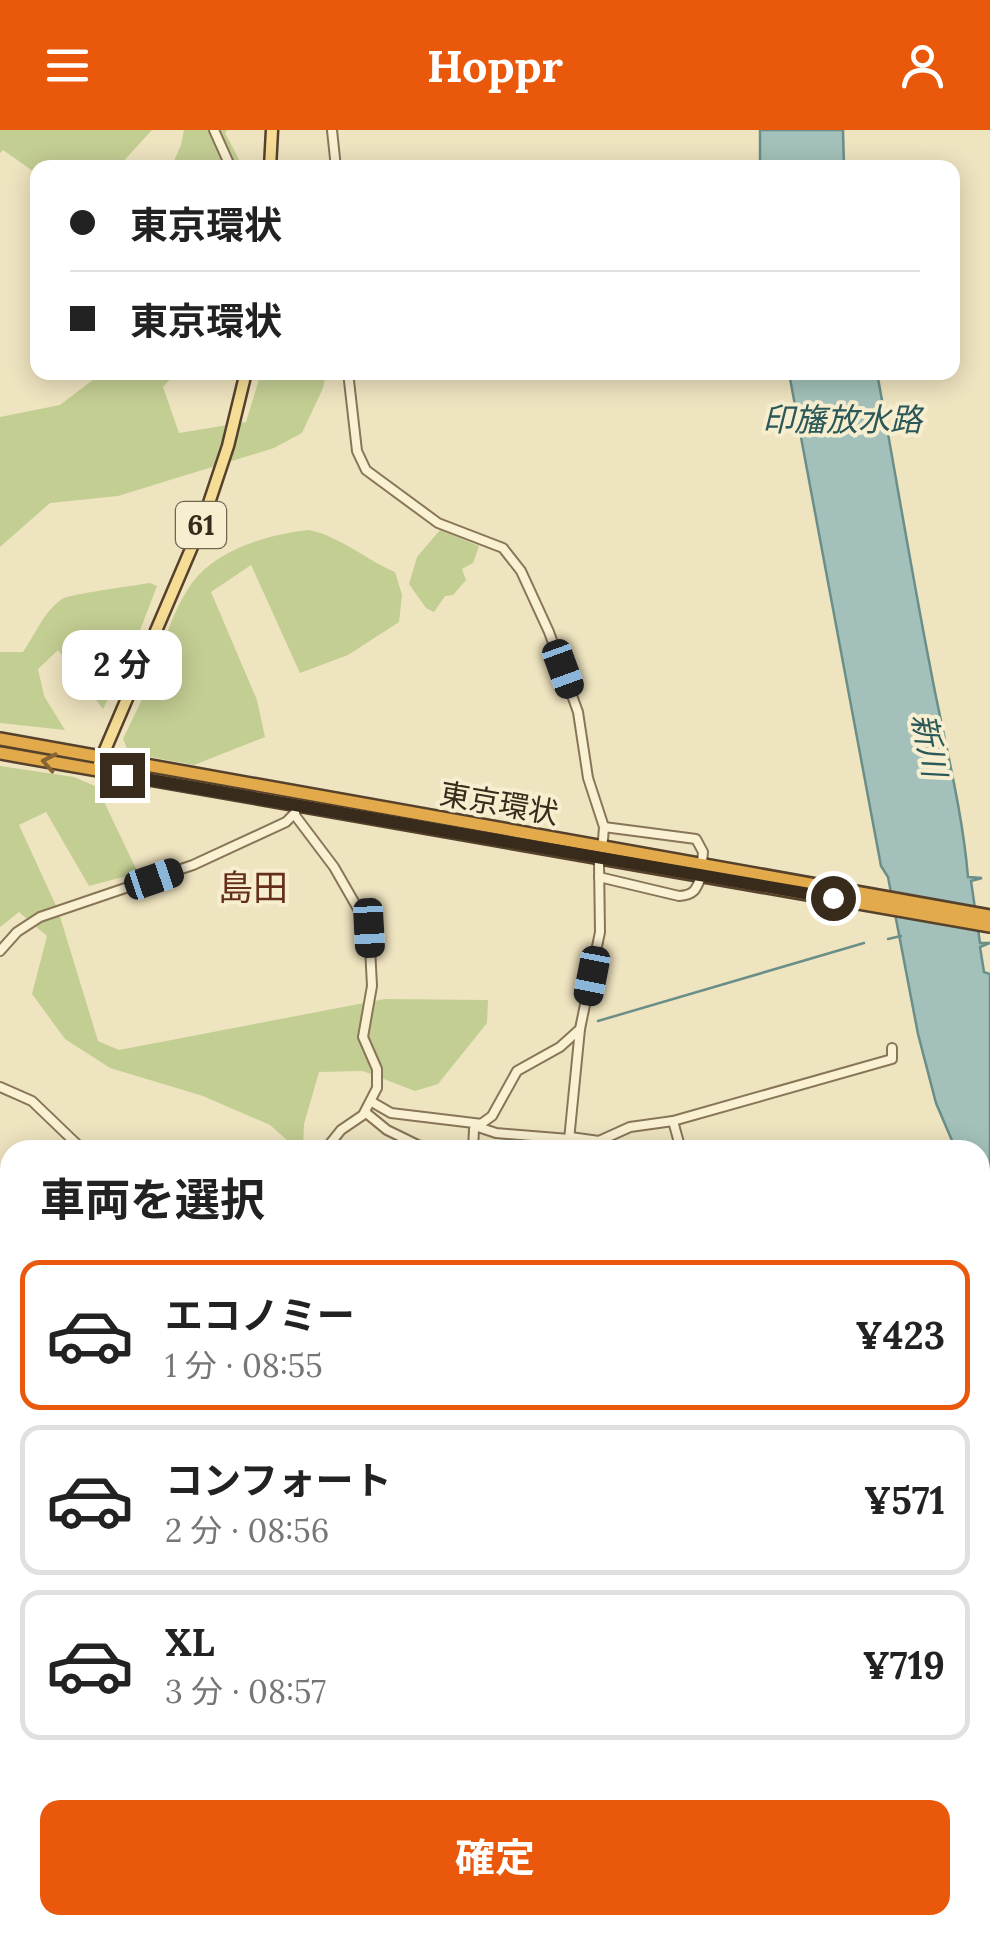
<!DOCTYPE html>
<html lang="ja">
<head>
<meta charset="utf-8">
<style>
  :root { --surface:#fff; --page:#f2f2f2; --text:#222; --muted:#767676; --line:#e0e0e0; --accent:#ea580c }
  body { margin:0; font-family:Lora,"Noto Sans JP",serif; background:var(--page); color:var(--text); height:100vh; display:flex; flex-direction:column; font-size:38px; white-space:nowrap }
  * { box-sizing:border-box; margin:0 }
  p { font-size:32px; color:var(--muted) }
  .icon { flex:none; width:55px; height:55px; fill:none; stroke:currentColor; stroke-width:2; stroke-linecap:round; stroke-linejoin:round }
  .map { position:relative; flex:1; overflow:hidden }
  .details { position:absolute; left:0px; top:1010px; width:990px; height:795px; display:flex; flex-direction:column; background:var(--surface); border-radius:30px 30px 0 0; box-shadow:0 5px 25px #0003 }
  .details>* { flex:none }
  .hud { position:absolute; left:30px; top:30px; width:930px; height:220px; border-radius:20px; box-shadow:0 5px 25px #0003; display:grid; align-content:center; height:220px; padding:0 40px; background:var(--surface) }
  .end { position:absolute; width:45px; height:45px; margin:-22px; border:12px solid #382b1c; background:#fff; box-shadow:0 0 0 5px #fff }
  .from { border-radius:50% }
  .bubble { position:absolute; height:70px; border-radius:20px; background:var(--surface); box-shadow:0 5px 25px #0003; font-size:32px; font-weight:700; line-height:70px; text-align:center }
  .car { position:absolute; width:30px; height:60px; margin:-30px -15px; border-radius:12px; box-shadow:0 0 8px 2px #0007; background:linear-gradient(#222 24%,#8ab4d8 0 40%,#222 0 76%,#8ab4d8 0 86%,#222 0) }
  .hud b { display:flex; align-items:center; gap:35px; height:95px; font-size:38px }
  .hud b+b { border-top:2px solid var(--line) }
  .hud i { width:25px; height:25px; background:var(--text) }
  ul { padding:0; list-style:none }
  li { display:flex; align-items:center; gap:30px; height:150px; margin:0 20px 15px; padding:0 20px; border:5px solid var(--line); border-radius:20px }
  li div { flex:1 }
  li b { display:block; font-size:38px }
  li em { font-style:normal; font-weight:700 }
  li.on { border-color:var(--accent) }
  li>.icon { width:90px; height:90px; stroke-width:1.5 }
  h2 { padding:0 40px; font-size:45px; line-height:120px }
  .cta { display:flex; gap:20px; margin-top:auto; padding:20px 40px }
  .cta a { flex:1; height:115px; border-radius:20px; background:var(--accent); color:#fff; font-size:40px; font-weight:700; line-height:115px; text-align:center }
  header { display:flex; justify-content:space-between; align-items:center; height:130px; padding:0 40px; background:var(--accent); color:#fff; font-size:45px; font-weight:700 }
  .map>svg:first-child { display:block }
  .green { fill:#c3ce93 }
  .water { fill:#a3c1ba; stroke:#6a8f88; stroke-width:2.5 }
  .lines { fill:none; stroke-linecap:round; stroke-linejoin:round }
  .stream { stroke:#6a8f88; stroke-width:2.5 }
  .minor-casing { stroke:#897557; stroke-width:12 }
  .major-casing { stroke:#56422c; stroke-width:15 }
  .highway-casing { stroke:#56422c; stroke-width:16 }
  .minor { stroke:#faf1d3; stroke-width:8 }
  .major { stroke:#f5dd96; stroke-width:10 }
  .highway { stroke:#e3aa4c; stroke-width:11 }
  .oneway { stroke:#856432 }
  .route { stroke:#382b1c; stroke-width:12 }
  .labels { text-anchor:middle; stroke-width:8; stroke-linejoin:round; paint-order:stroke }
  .shield { fill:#f7eed0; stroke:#716652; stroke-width:2.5 }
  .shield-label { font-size:28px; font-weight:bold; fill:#382b1c }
  .street-label { font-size:30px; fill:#382b1c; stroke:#f7eed0 }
  .water-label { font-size:32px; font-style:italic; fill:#2b5858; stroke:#f7eed0 }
  .quarter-label { font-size:35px; fill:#662f1a; stroke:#f7eed0 }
</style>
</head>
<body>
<header><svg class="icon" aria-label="menu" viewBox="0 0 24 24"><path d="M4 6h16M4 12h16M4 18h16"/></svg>Hoppr<svg class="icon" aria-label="person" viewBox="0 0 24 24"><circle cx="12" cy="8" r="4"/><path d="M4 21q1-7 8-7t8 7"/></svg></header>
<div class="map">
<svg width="990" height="1805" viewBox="0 0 990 1805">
  <rect width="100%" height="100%" fill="#efe4c0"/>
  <!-- green -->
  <g class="green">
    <polygon points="0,0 152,0 118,37 38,38 37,44 3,20 0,23"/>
    <polygon points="184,0 227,0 225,3 243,37 171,38 181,15"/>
    <polygon points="102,243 176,243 163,257 179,303 246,292 261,243 326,243 323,258 302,303 274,318 118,366 50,373 0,417 0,287 60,275"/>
    <path d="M309,400C341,407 365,429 395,442L402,465L399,492L348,525L300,543L251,435L211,462L257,570L265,607L194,635L129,623L123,609C133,588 144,567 152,545C164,514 172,481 192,453C217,419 270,404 309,400Z"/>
    <polygon points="440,400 479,416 473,433 462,439 466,450 453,465 445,466 434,482 426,478 409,454 417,427"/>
    <path d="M150,453L157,456L132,521L103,579L58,520L38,539L44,566L65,600L0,593V522H23C35,505 44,481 62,469C69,464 133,456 150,453Z"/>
    <polygon points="0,636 74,647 97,657 138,743 89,756 46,682 19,695 58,780 98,911 119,920 385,869 488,870 487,893 438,954 415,961 363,941 319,942 304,994 303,1020 298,1020 270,995 203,966 110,938 65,909 32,864 47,806 19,782 0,797"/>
    <polygon points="10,1770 10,1795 92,1795 101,1805 0,1805 0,1778"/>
    <polygon points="136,1795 329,1795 326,1805 141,1805"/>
    <polygon points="414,1795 523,1795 528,1805 407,1805"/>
  </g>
  <!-- water -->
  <g class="water">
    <polygon points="760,0 843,0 844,37 760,37"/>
    <path d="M789,243H877C895,340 911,439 930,536C943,607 962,676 968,747L982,748L971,751L980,813H990L980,817L984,842L990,844V1088L980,1072V1020H956L936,973L918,904L888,747L881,736Z"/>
  </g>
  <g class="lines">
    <!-- stream -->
    <g class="stream">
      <polyline points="888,809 901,806"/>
      <polyline points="598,891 864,813"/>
      <polyline points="573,1020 574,1015"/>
      <polyline points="0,1427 10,1413"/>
      <polyline points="0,1502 10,1530"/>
      <polyline points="0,1575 10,1572"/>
      <polyline points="0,1660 10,1679"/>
      <polyline points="95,1795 98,1805"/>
    </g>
    <!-- minor casing -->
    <g class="minor-casing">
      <g id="minor">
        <polyline points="214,0 231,38"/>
        <polyline points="332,0 336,38"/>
        <polyline points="348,242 357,321 366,340 438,393 503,418 521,441 549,502 578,582 588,648 604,697 603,710"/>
        <polyline points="294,684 334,737 369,798 372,856 363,907 377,939 377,958 363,985 341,1000 325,1020"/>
        <polyline points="604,697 696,709 703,722 702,732"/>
        <path d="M599,747L679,766C694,765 696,760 701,747"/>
        <polyline points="0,821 17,802 40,787 193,735 286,692 295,683"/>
        <polyline points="0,957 32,971 83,1020"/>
        <polyline points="372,972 391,983 482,994"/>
        <polyline points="365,982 387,1000 428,1020"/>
        <polyline points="673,991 681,1020"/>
        <polyline points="478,997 496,1003 569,1009"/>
        <polyline points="570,1007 599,1011 630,997 673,991 892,929 892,918"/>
        <polyline points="473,1020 474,999 492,986 517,941 560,917 580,899"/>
        <polyline points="568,1020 580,899 600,802 599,733"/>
        <polyline points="0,1325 10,1322"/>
        <polyline points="898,1795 900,1805"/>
        <polyline points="547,1805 563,1795"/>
      </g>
    </g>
    <!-- major casing -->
    <g class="major-casing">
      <g id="major">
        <polyline points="270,38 272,0"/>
        <polyline points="99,634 203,391 228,316 246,242"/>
      </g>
    </g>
    <!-- highway casing -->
    <g class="highway-casing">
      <g id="highway">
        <polyline points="0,609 990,786"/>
        <polyline points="0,623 990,796"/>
      </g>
    </g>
    <!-- minor -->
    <use href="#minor" class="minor"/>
    <!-- major -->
    <use href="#major" class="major"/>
    <!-- highway -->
    <use href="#highway" class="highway"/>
  </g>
  <!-- one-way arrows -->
  <defs><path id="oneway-chevron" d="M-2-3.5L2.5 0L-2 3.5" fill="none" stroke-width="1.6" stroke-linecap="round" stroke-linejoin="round" transform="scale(2.5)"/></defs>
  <use class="oneway" href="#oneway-chevron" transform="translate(49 632) rotate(-169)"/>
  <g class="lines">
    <!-- route -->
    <polyline class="route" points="122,645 833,768"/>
  </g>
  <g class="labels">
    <!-- shield labels -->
    <rect class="shield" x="176" y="372" width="50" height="46" rx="8"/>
    <g class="shield-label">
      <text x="201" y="405">61</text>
    </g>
    <!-- street labels -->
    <g class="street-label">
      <text transform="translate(499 674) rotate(10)" y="10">東京環状</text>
    </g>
    <!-- water labels -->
    <g class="water-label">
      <text x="842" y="301">印旛放水路</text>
      <text transform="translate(929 615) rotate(79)" y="11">新川</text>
    </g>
    <!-- quarter labels -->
    <g class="quarter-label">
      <text x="253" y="770">島田</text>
    </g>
  </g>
</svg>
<i class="end from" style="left:833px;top:768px"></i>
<i class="end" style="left:122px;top:645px"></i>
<div class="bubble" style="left:62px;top:500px;width:120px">2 分</div>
<i class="car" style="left:563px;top:539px;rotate:160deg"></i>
<i class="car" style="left:154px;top:749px;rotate:71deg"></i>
<i class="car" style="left:369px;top:798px;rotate:177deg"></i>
<i class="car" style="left:592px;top:846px;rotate:191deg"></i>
<div class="hud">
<b><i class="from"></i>東京環状</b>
<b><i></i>東京環状</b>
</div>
<section class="details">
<h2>車両を選択</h2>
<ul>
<li class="on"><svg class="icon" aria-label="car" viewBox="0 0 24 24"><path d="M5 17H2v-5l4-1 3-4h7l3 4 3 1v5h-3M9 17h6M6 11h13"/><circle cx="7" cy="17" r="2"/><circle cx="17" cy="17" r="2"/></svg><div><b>エコノミー</b><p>1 分 · 08:55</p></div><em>¥423</em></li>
<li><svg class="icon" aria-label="car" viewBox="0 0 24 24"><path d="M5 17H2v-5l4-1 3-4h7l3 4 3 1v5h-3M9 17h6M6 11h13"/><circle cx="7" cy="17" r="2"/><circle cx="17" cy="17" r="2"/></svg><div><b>コンフォート</b><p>2 分 · 08:56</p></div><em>¥571</em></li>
<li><svg class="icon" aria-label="car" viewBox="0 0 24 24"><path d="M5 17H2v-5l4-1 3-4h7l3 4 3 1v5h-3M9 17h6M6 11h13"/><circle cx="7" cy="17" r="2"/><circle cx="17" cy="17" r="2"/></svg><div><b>XL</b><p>3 分 · 08:57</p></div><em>¥719</em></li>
</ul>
<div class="cta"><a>確定</a></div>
</section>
</div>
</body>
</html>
